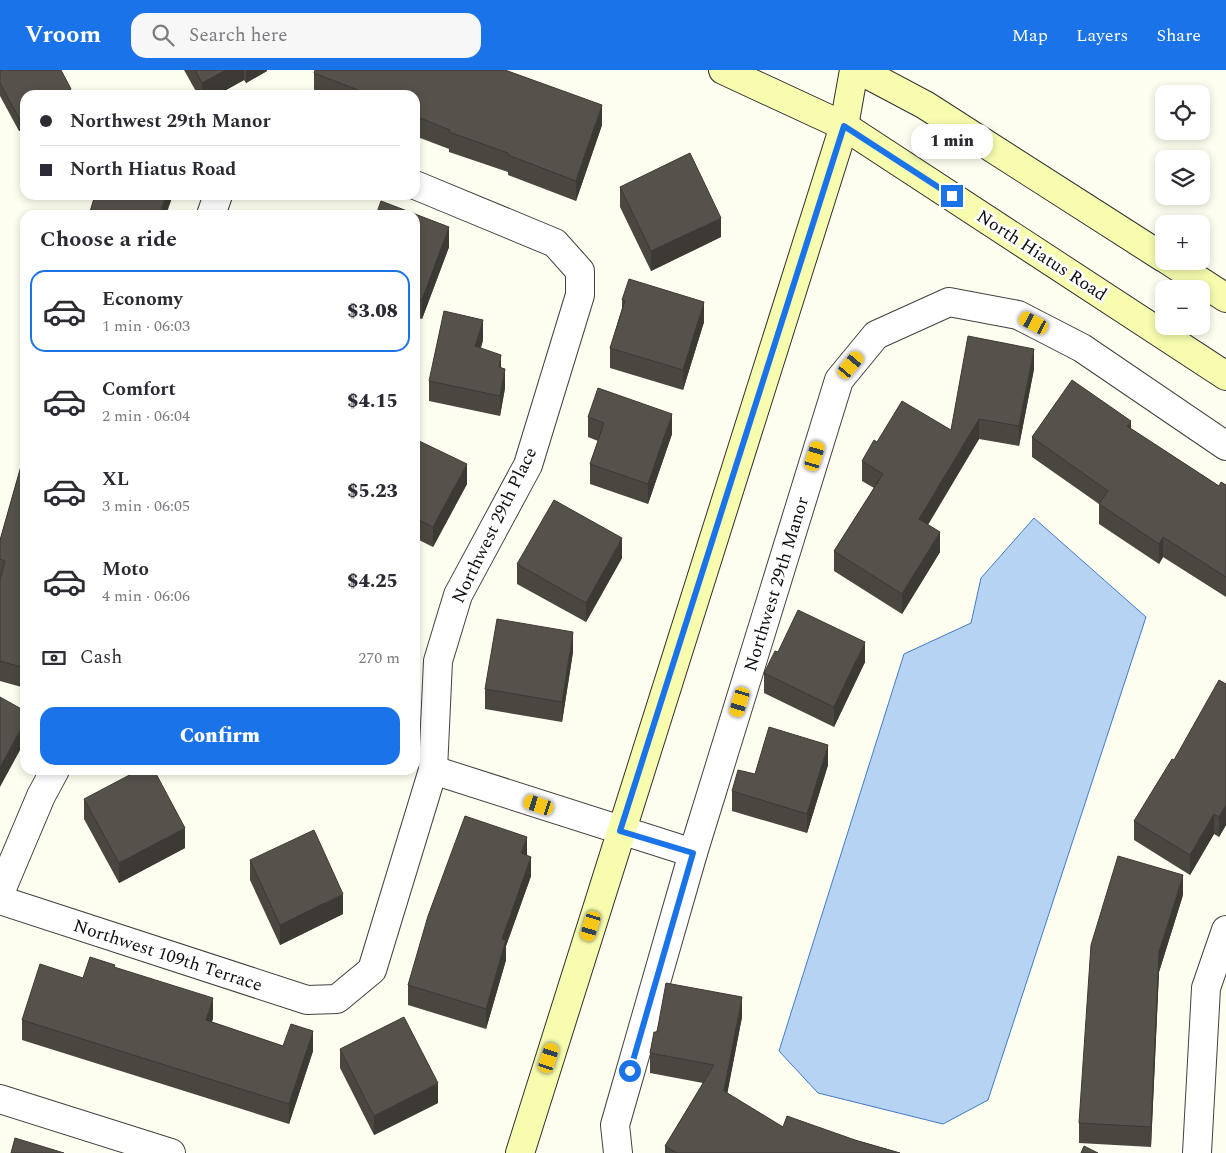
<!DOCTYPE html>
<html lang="en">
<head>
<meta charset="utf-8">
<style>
  :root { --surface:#fff; --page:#f7f7f7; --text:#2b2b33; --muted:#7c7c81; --line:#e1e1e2; --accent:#1a73e8 }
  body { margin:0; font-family:Spectral,serif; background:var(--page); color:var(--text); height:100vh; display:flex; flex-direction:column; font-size:19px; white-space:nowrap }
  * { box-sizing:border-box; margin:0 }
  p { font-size:16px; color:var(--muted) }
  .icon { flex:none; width:28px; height:28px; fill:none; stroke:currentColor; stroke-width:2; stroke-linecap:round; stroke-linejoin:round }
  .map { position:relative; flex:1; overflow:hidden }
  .details { position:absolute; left:20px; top:140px; width:400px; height:565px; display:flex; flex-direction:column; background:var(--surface); border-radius:15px; box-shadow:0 2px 8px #0003 }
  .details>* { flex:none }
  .guide { position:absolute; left:20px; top:20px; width:400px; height:110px; border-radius:15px; box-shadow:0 2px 8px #0003; display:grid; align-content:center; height:110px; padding:0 20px; background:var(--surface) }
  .controls { position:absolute; left:1155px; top:15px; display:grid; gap:10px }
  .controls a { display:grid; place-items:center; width:55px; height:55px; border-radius:10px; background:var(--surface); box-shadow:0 2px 8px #0003; font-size:25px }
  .end { position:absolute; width:22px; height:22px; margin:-11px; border:6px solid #1a73e8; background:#fff; box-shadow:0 0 0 2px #fff }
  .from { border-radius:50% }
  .bubble { position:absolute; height:35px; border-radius:15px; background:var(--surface); box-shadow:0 2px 8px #0003; font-size:16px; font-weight:800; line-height:35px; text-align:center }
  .car { position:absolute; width:15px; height:30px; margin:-15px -8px; border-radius:6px; box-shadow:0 0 4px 1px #0007; background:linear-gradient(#f5c518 24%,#345 0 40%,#f5c518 0 76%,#345 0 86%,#f5c518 0) }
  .guide b { display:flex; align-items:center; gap:18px; height:48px; font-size:19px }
  .guide b+b { border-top:1px solid var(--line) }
  .guide i { width:12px; height:12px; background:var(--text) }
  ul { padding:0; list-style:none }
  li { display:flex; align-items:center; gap:15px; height:82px; margin:0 10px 8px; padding:0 10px; border:2px solid transparent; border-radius:15px }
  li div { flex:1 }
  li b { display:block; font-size:19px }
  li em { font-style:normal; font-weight:800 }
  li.on { border-color:var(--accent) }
  li>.icon { width:45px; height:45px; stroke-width:1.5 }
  h2 { padding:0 20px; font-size:22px; line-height:60px }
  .pay { display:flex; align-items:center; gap:12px; height:55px; padding:0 20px; font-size:19px }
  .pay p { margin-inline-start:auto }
  .cta { display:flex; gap:10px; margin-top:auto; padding:10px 20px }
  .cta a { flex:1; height:58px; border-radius:15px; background:var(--accent); color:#fff; font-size:20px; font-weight:800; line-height:58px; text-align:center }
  header { display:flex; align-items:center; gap:30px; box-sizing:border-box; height:70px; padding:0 25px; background:var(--accent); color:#fff }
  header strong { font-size:24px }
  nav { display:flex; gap:28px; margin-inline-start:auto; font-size:18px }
  .search { width:350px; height:45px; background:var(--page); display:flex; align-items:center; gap:12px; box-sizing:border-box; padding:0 18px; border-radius:15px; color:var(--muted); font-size:19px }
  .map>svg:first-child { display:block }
  .water { fill:#b7d3f4; stroke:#407bc8 }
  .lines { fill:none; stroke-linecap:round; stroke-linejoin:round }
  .street-casing { stroke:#414141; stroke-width:30 }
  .secondary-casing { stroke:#303030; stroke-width:30 }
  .street { stroke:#fff; stroke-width:28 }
  .secondary { stroke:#f7fcae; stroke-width:28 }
  .wall { fill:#4b4640 }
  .shaded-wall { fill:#3d3934 }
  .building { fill:#57514b; stroke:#3d3934 }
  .route { stroke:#1a73e8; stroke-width:6 }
  .labels { text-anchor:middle; stroke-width:5; stroke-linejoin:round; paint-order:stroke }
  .street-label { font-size:18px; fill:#0e0e0e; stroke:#fff }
</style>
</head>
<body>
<header>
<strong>Vroom</strong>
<div class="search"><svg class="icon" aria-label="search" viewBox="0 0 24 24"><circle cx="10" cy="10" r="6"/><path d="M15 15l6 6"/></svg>Search here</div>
<nav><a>Map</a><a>Layers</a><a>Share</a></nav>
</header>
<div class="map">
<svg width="1226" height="1083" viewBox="0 0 1226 1083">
  <rect width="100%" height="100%" fill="#fefef0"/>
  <!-- water -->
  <polygon class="water" points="1034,448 1146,547 988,1030 943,1054 818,1023 779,981 904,584 971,553 981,508"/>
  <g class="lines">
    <!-- street casing -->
    <g class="street-casing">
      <g id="street">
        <polyline points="211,145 218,125"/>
        <polyline points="433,700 693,783"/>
        <polyline points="0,823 41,726 55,700"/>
        <polyline points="0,830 307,930 337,929 372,900 433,700 438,591 458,525 528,395 580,225 580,201 555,173 415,115"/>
        <polyline points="0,1029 171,1083"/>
        <polyline points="618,1083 615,1055 693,783 839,310 876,265 949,232 1018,245 1082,278 1226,376"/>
        <polyline points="1197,1083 1206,918 1226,860"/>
      </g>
    </g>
    <!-- secondary casing -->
    <g class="secondary-casing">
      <g id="secondary">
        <polyline points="723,0 844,56 1226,306"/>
        <polyline points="859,0 925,35 1164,188"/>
        <polyline points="1169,191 1226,228"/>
        <polyline points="520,1083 844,56 854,0"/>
      </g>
    </g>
    <!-- street -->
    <use href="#street" class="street"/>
    <!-- secondary -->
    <use href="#secondary" class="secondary"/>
  </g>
  <!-- wall -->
  <g class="wall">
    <polygon points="0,0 71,25 25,25 25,58 19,61 0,26"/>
    <polygon points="184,0 267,0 267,1 246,13 244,10 217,25 198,25"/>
    <polygon points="314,3 602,55 576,131 508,105 508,102 449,82 449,79 415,66 415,25 320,25 314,22"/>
    <polygon points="620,117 721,167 651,201 620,137"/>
    <polygon points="415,145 449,177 422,249 415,247"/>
    <polygon points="622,230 704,252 683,320 610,298 610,278 622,238"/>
    <polygon points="483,270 481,278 501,298 505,318 500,346 429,331 429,311"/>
    <polygon points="1034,299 1019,376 979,369 928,455 940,482 902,544 834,501 834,481 874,418 862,411 862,391 877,372 951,360"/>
    <polygon points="588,347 672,364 648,434 590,414 590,394 598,371 588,367"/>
    <polygon points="1131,359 1219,416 1226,415 1226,527 1163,487 1159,494 1099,454 1099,434 1032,387 1032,367"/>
    <polygon points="415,369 467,414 433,477 415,468"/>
    <polygon points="25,382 25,618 0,611 0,470"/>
    <polygon points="622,488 586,552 517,514 517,494"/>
    <polygon points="573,582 562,652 485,639 485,619"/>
    <polygon points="778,582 865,592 834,657 764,623 764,603"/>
    <polygon points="1226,614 1226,755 1219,767 1214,764 1190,805 1134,770 1134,751"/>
    <polygon points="828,695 807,763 732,741 732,721 755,704"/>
    <polygon points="84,729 185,778 119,813 84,749"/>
    <polygon points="527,785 531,806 506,876 506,890 486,959 408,935 408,915"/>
    <polygon points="250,790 343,844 280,875 250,810"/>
    <polygon points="1183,825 1159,902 1151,1077 1079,1073 1079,1053"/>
    <polygon points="115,898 213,948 212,952 283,976 313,981 289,1054 22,970 22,950 83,908"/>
    <polygon points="742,947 727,1023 783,1057 855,1070 900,1083 665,1083 665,1076 703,1013 650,1003 650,983 657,962"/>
    <polygon points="340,979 438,1033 374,1065 340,998"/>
  </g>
  <!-- shaded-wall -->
  <g class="shaded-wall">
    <polygon points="226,0 244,0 244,10 217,25 202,25 202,13"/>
    <polygon points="246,0 267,0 267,1 246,13"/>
    <polygon points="71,19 71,25 61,25"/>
    <polygon points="602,35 602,55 576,131 576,111"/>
    <polygon points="25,44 25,58 19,61 19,48"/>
    <polygon points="166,125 173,125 166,145 159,145"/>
    <polygon points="721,148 721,167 651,201 651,181"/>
    <polygon points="449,157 449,177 422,249 422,230"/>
    <polygon points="704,232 704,252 683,320 683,300"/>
    <polygon points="483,250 483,270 475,295 475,276"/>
    <polygon points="1034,279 1034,299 1019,376 1019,356"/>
    <polygon points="501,285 501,305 499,297"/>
    <polygon points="505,299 505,318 500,346 500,326"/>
    <polygon points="672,344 672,364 648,434 648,414"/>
    <polygon points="979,349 979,369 919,469 919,449"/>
    <polygon points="1131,351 1131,371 1127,356"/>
    <polygon points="467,394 467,414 433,477 433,457"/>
    <polygon points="940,462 940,482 902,544 902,524"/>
    <polygon points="1163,467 1163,487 1159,494 1159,474"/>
    <polygon points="622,468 622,488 586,552 586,533"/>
    <polygon points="573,562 573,582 562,652 562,632"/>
    <polygon points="865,572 865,592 834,657 834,637"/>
    <polygon points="25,651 25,671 0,717 0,697"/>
    <polygon points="828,675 828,695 807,763 807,744"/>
    <polygon points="1226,735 1226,755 1219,767 1219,747"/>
    <polygon points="1214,744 1214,764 1190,805 1190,785"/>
    <polygon points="185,758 185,778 119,813 119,793"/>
    <polygon points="527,767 527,787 521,783"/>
    <polygon points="531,787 531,806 506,876 506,890 486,959 486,939 502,869"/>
    <polygon points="1183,805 1183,825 1159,902 1151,1077 1151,1057 1159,882"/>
    <polygon points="343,824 343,844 280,875 280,855"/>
    <polygon points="742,927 742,947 724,1041 724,1021"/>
    <polygon points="213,928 213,948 206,970 206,950"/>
    <polygon points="313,961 313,981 289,1054 289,1034"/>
    <polygon points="438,1013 438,1033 374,1065 374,1046"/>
  </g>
  <!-- building -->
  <g class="building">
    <polygon points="0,0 61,0 71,19 61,25 25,25 25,44 19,48 0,13"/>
    <polygon points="195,0 226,0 202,13"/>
    <polygon points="315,0 505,0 602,35 576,111 508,85 508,83 449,62 450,60 415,46 415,25 371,25 314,3"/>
    <polygon points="124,21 135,25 122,25"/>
    <polygon points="690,83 721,148 651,181 620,117"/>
    <polygon points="95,125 166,125 159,144 162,145 89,145"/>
    <polygon points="381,131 449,157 422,230 415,227 415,145 376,145"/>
    <polygon points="629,209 704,232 683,300 610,278 625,231 622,230"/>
    <polygon points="444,241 483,250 475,276 501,285 499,297 505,299 500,326 429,311"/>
    <polygon points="968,266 1034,279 1019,356 979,349 919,449 940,462 902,524 834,481 883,404 862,391 874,370 877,372 902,331 951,360"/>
    <polygon points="1072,310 1131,351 1127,356 1219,416 1221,412 1226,415 1226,507 1163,467 1159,474 1099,434 1108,421 1032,367"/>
    <polygon points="598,318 672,344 648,414 590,394 604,353 588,347"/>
    <polygon points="415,369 467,394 433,457 415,448"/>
    <polygon points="25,382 25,598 0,591 0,510 5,491 0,489 0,470"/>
    <polygon points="554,430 622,468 586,533 517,494"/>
    <polygon points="798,540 865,572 834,637 764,603 775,581 778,582"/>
    <polygon points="497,549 573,562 562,632 485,619"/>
    <polygon points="1219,610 1226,614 1226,735 1219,747 1214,744 1190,785 1134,751 1172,689 1174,690"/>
    <polygon points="0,627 25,641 25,651 0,697"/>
    <polygon points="769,657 828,675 807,744 732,721 738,700 755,704"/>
    <polygon points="139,700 154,700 185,758 119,793 84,729"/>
    <polygon points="465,746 527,767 521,783 531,787 502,869 506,870 486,939 408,915 428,846"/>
    <polygon points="314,760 343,824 280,855 250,790"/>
    <polygon points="1118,786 1183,805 1159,882 1151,1057 1079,1053 1091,875"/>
    <polygon points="90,887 115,895 114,897 213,928 206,950 283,976 291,954 313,961 289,1034 22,950 40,894 83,908"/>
    <polygon points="666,913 742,927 724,1021 783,1057 787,1046 855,1070 900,1083 677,1083 665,1076 714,995 650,983 654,962 657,962"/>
    <polygon points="404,947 438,1013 374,1046 340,979"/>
    <polygon points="15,1068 64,1083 11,1083"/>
    <polygon points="1084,1076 1098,1083 1081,1083"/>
  </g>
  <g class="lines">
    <!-- route -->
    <polyline class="route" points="630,1001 693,783 620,761 844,56 952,126"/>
  </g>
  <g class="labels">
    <!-- street labels -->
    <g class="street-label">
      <text transform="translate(1042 185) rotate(33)" y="6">North Hiatus Road</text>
      <text transform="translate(494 455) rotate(-64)" y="6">Northwest 29th Place</text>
      <text transform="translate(776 514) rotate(-73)" y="6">Northwest 29th Manor</text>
      <text transform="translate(168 885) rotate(18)" y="6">Northwest 109th Terrace</text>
    </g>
  </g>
</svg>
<div class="controls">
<a><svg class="icon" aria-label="locate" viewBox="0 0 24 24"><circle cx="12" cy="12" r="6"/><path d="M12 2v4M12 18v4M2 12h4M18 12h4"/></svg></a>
<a><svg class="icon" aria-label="layers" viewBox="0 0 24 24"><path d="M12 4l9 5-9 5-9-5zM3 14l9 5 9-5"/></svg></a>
<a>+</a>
<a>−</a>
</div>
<i class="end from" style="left:630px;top:1001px"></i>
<i class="end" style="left:952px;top:126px"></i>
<div class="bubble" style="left:911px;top:54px;width:82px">1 min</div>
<i class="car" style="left:1034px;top:253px;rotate:297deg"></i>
<i class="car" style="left:851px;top:295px;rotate:40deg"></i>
<i class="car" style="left:815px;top:386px;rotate:17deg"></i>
<i class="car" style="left:740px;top:632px;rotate:197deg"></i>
<i class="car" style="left:539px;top:735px;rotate:288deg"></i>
<i class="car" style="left:591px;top:856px;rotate:197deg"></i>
<i class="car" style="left:549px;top:988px;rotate:18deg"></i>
<div class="guide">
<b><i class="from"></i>Northwest 29th Manor</b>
<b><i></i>North Hiatus Road</b>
</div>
<section class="details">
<h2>Choose a ride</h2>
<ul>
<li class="on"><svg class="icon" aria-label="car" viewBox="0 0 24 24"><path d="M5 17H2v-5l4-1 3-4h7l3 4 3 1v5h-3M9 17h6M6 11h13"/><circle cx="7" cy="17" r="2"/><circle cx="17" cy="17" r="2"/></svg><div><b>Economy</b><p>1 min · 06:03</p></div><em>$3.08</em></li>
<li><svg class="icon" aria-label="car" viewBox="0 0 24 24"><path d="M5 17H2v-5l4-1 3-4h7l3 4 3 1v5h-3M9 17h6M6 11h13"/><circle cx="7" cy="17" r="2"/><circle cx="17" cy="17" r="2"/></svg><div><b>Comfort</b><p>2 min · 06:04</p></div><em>$4.15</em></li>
<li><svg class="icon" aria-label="car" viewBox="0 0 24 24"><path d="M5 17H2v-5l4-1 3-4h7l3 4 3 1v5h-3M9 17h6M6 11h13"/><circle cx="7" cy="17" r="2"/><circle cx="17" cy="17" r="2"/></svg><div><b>XL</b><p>3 min · 06:05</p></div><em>$5.23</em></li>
<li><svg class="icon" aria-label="car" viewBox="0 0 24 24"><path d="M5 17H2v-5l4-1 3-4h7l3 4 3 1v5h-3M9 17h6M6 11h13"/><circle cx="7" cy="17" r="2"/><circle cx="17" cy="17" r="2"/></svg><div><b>Moto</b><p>4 min · 06:06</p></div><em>$4.25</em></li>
</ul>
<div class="pay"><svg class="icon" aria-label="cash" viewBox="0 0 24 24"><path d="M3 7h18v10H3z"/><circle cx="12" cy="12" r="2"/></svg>Cash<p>270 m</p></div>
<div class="cta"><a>Confirm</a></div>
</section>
</div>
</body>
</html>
